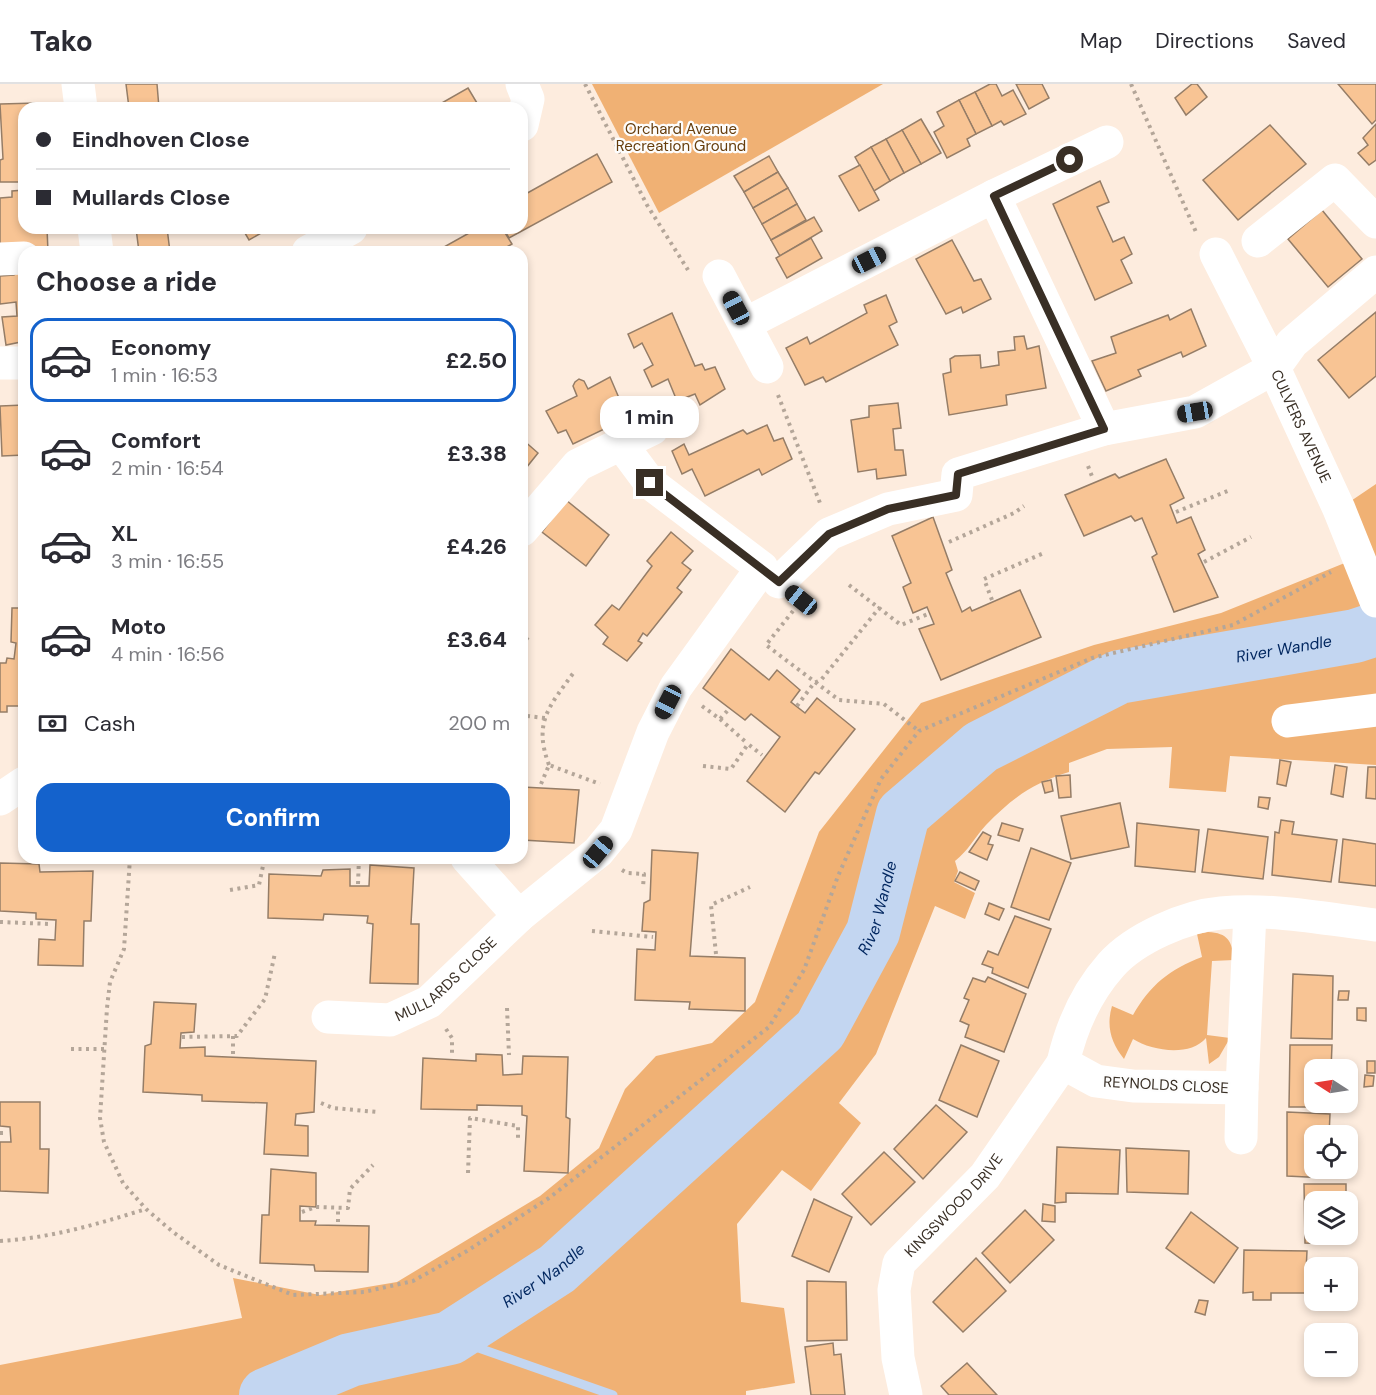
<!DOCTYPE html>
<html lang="en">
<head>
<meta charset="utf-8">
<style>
  :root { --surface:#fff; --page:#f7f7f7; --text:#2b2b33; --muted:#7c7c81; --line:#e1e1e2; --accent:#1462cc }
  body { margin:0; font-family:"DM Sans",sans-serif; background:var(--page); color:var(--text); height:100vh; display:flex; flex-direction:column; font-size:22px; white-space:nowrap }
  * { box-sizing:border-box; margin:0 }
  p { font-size:20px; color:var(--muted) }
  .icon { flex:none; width:33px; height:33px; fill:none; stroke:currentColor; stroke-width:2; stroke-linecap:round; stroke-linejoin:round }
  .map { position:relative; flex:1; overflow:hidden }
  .drawer { position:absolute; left:18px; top:162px; width:510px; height:618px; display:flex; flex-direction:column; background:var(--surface); border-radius:18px; box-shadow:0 3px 9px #0003 }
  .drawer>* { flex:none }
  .hud { position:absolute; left:18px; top:18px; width:510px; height:132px; border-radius:18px; box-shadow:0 3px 9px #0003; display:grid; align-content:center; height:132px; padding:0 18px; background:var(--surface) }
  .needle { width:39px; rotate:282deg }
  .buttons { position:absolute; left:1304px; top:975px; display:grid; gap:12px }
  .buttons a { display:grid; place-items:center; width:54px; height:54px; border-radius:12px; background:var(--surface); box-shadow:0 3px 9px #0003; font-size:30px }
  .end { position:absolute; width:27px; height:27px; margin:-14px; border:8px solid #392f25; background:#fff; box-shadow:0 0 0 3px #fff }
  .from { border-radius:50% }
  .bubble { position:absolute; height:42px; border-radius:18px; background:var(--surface); box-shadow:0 3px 9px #0003; font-size:20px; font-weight:800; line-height:42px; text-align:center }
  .car { position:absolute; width:18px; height:36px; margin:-18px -9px; border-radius:8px; box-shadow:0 0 4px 2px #0007; background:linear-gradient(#222 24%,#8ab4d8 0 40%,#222 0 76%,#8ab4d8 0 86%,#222 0) }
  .hud b { display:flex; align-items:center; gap:21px; height:57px; font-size:22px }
  .hud b+b { border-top:2px solid var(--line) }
  .hud i { width:15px; height:15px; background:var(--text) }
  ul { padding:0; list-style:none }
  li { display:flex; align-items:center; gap:18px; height:84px; margin:0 12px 9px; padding:0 6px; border:3px solid transparent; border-radius:18px }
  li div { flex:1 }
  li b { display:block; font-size:22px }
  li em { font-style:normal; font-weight:800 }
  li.active { border-color:var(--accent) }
  li>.icon { width:54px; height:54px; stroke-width:1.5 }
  h2 { padding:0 18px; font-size:27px; line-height:72px }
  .pay { display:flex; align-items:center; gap:15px; height:66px; padding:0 18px; font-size:22px }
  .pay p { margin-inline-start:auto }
  .action { display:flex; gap:12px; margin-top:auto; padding:12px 18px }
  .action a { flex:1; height:69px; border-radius:18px; background:var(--accent); color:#fff; font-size:24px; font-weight:800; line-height:69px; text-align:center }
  header { display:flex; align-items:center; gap:36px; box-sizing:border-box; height:84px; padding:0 30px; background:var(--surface); border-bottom:2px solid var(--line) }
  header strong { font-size:28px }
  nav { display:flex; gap:33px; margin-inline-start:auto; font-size:21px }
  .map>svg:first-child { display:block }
  .green { fill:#f0b174 }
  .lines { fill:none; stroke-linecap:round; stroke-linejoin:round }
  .stream { stroke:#c3d6f1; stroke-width:9 }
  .river { stroke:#c3d6f1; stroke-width:54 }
  .building { fill:#f8c494; stroke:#957d67; stroke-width:1.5 }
  .path { stroke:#b4a699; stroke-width:4; stroke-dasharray:3 4.5; stroke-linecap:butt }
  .minor { stroke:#fff; stroke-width:33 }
  .route { stroke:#392f25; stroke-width:8 }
  .labels { text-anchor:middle; stroke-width:4.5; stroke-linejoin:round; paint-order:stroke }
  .park-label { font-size:15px; fill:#663d0c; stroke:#fdfdfd }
  .street-label { font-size:15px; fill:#392f25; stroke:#fdfdfd }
  .water-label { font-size:16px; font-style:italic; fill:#00265f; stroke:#fdfdfd }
</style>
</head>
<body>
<header>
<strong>Tako</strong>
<nav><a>Map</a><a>Directions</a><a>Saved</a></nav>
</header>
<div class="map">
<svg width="1376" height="1311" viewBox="0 0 1376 1311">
  <rect width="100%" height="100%" fill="#fdecde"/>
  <!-- green -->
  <g class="green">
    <polygon points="592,0 883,0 659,129"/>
    <path d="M1376,400V681L1230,672L1226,708L1169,704L1172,663L1107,665L1069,679V688C1033,699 1012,714 986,741C975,753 968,767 955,777L958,787L954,798L975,809L965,835L935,822L876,970L839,1019L861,1039L811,1107L782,1086L737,1140L741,1218L784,1224L795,1299L746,1307V1311H0V1281L242,1234L233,1194L320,1211L397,1198L540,1112L599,1064L625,1005L656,972L712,959L755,918L819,748L921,619L1094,561L1221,529L1357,474L1339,425Z"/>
    <path d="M1208,848C1228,849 1232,857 1234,876L1212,877L1207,951L1230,954L1219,973L1209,980L1206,954C1190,973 1152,967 1133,955L1124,975C1111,959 1106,942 1112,922L1133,931C1150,901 1170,885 1202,873L1197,850Z"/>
  </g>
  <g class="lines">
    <!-- stream -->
    <polyline class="stream" points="450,1254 613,1311"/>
    <!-- river -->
    <path class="river" id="s1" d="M266,1311L350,1276L450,1254L557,1185L820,946L873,848L903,730L981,663L1119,593L1355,552L1376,545"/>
  </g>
  <!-- building -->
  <g class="building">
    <polygon points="126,0 157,0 159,24 129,24"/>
    <polygon points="990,0 996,0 1002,12 1013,6 1026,30 1004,41 1001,37 992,42 975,8"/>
    <polygon points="1016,0 1042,0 1049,14 1029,25"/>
    <polygon points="1192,0 1197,0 1207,13 1186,31 1175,14"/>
    <polygon points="1338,0 1376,0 1376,36 1372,40"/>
    <polygon points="468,4 480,24 433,24"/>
    <polygon points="975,8 992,42 976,50 959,16"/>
    <polygon points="959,16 976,50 967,55 970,62 947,74 934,48 944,42 937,28"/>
    <polygon points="37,19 37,24 24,24 24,98 0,98 0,76 3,75 0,20"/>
    <polygon points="921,35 941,69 921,80 902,46"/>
    <polygon points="1376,40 1376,76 1369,81 1358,69 1368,61 1363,54"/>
    <polygon points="1270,41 1306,80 1238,136 1203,96"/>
    <polygon points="902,46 921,80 904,89 886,55"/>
    <polygon points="886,55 904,89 890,97 871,63"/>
    <polygon points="871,63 890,97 874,107 855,73"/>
    <polygon points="597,70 612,98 509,154 503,144 522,144 522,112"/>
    <polygon points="769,72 778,88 744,108 734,92"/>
    <polygon points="860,81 879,116 859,127 839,92"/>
    <polygon points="778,88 788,104 753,124 744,108"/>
    <polygon points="1100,97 1109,118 1097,123 1113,158 1124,153 1132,170 1121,176 1132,199 1095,216 1053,120"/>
    <polygon points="788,104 797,120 762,140 753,124"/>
    <polygon points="24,106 24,144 47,144 48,168 24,168 0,163 0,114 12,113 12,107"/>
    <polygon points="797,120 806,136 771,156 762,140"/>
    <polygon points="1322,126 1362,175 1328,203 1288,155"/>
    <polygon points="814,133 822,147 780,172 771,156"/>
    <polygon points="136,144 167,144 170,168 139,168"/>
    <polygon points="242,144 270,144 249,156"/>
    <polygon points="478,144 502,144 512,160 498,168 435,168"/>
    <polygon points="811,154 822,174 787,194 776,174"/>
    <polygon points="952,156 974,197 981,195 991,215 963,229 961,223 946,230 916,175"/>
    <polygon points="24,181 24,267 21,267 21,258 6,261 2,233 17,232 16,218 0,220 0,192 14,191"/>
    <polygon points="886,211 897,238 889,242 898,261 826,298 823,293 805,301 786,264 807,253 810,260 867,229 864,221"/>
    <polygon points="1191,225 1206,262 1183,273 1181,268 1138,286 1141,292 1106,307 1092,277 1116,269 1111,253 1168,231 1170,236"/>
    <polygon points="1376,228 1376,292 1349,314 1318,276"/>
    <polygon points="672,229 695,282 702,280 705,286 715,283 725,305 700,321 695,310 677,317 668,295 652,303 644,286 653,281 642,259 634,264 628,250"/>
    <polygon points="1024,252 1027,265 1039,262 1046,304 1006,311 1007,321 949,331 943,290 951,288 950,275 955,272 980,271 981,284 999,281 998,268 1015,266 1014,253"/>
    <polygon points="610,293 622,321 611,326 617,339 573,360 566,346 558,349 546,327 577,312 573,302 575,298 579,295 584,297 588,305"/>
    <polygon points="898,319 901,344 893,345 895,366 903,366 906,391 877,395 876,385 858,388 851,336 869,333 869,322"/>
    <polygon points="24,321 24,371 2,372 0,322"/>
    <polygon points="767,341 774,357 783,354 792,375 762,391 759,385 705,412 692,385 682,390 672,367 684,360 689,371 743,346 747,350"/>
    <polygon points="522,355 538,369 522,389"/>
    <polygon points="1166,375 1184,414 1170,421 1177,439 1191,433 1205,466 1198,470 1218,513 1174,528 1152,473 1157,470 1142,434 1135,437 1131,432 1084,452 1065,411 1115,390 1119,394"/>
    <polygon points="566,416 609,451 586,482 542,448"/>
    <polygon points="933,433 952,486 946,489 962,528 970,523 972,527 1020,506 1041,553 941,596 919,545 934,540 927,523 913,529 903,503 911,499 892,452"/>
    <polygon points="671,448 693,467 682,479 691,486 677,504 682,508 647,552 643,549 638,557 642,559 627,577 603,560 608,553 595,541 612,521 619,526 652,482 647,477"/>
    <polygon points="12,524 24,524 24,622 7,622 7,628 0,628 0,579 6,579 7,574 14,575 16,559 11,558"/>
    <polygon points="731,565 769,596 777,586 800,606 791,618 805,629 817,614 855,645 819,690 815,688 785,728 747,697 780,653 751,630 745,636 703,604"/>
    <polygon points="1280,676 1291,678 1286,702 1277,700"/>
    <polygon points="1335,681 1347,683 1343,713 1331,710"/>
    <polygon points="1368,683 1376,683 1376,715 1366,714"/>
    <polygon points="1070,691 1071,713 1059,714 1056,692"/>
    <polygon points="1051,696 1053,707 1045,709 1042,698"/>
    <polygon points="522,703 579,706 574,759 522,756"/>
    <polygon points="1259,713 1270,714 1268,725 1258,723"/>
    <polygon points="1120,719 1129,763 1071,775 1061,732"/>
    <polygon points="1281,736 1294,738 1292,750 1337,756 1331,798 1272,791 1275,748 1279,749"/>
    <polygon points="1002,739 1023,745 1019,757 998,751"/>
    <polygon points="1137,739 1199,746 1195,788 1135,782"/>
    <polygon points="1208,745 1268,753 1263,795 1202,788"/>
    <polygon points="983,748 991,752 988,760 993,761 987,776 969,768"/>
    <polygon points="1343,755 1376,760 1376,802 1339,798"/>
    <polygon points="1031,764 1071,779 1049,836 1011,823"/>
    <polygon points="652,766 698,769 690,872 745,874 745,927 689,925 690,918 635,916 637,865 655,866 656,848 642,847 644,819 650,816"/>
    <rect x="204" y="774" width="47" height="4"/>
    <polygon points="0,779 39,780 40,788 93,787 91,837 84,837 83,882 38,881 39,855 55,856 56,836 36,835 36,829 0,827"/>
    <polygon points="370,781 414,784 411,840 419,840 418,900 370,899 373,840 367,839 368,832 324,830 323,836 268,834 269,790 321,792 323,786 350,785 350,802 369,802"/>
    <polygon points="960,788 979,797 975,806 955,797"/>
    <polygon points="989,819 1004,825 999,836 985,830"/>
    <polygon points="1015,832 1051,845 1028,904 992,889 993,884 982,880 988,867 998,871"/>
    <polygon points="1293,890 1333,892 1332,955 1291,954"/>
    <polygon points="988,893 1026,910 1004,968 965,953 969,941 960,937 969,916 964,914 973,894 985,898"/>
    <polygon points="1339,907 1349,907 1348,916 1338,916"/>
    <polygon points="154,918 196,920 194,948 181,949 180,964 205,963 205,972 316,977 314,1028 296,1030 295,1041 308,1042 308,1072 264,1070 267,1019 202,1017 202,1011 143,1008 145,962 151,960"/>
    <polygon points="1357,924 1366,924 1366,937 1357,936"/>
    <polygon points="961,961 999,977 977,1033 939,1016"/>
    <polygon points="1290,961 1332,961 1331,986 1314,986 1314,1018 1330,1018 1330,1023 1289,1023"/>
    <polygon points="476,970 502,971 503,991 522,990 523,972 568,973 566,1033 570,1035 568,1089 524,1087 527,1032 522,1031 522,1022 477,1021 477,1026 421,1025 423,974 476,977"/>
    <rect x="1367" y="977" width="8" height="12"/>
    <polygon points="1365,991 1374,992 1373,1002 1364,1003"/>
    <polygon points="0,1018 40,1018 40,1065 49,1065 48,1109 0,1107 0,1058 11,1058 10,1043 0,1042"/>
    <polygon points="936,1021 967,1048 923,1095 894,1065"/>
    <polygon points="1287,1028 1330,1030 1329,1052 1314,1052 1314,1084 1327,1084 1327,1094 1287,1092"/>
    <polygon points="1057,1063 1120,1066 1118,1110 1066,1109 1066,1118 1055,1119"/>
    <polygon points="1126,1064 1189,1067 1188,1110 1127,1108"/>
    <polygon points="884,1068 915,1098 871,1141 842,1110"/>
    <polygon points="271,1085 316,1089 316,1123 300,1122 300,1137 316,1137 315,1141 369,1142 368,1188 315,1187 314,1181 260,1179 262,1131 269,1131"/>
    <polygon points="1304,1100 1346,1100 1346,1118 1314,1118 1314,1150 1345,1150 1345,1160 1305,1159"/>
    <polygon points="814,1115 852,1133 829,1188 792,1172"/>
    <polygon points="1043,1120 1055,1122 1055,1138 1042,1137"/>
    <polygon points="1025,1126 1054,1156 1010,1199 982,1169"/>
    <polygon points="1191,1128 1238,1164 1214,1199 1166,1164"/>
    <polygon points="1244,1166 1307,1167 1305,1209 1271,1209 1271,1216 1253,1216 1253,1208 1243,1209"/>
    <polygon points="976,1174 1006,1207 963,1248 933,1218"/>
    <polygon points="807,1197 846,1198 847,1256 807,1257"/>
    <polygon points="1199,1216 1208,1217 1205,1231 1195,1228"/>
    <polygon points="833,1259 834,1271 841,1270 845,1311 811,1311 805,1263"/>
    <polygon points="967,1279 997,1311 949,1311 941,1302"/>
  </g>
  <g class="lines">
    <!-- path -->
    <g class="path">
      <polyline points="585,0 647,121 688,186"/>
      <polyline points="1131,0 1196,148"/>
      <polyline points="778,311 820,419"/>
      <polyline points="1088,382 1093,395"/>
      <polyline points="1176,428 1230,406"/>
      <polyline points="949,458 1014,429 1024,422"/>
      <polyline points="1204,478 1251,453"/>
      <polyline points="849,501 901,541 928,530"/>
      <polyline points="992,516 984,495 1044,469"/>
      <polyline points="793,527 766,561 839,616 884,620 919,647"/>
      <polyline points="522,562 528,553"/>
      <polyline points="702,622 720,635 729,625"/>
      <polyline points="797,622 814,599 821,596 880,523"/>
      <polyline points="527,632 545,634"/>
      <polyline points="720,635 748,660"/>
      <path d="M549,681C533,638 549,623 574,588"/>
      <polyline points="703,682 731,685 748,660 762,671"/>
      <polyline points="541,700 549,681 600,700"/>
      <polyline points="130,774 124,865 110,898 107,924 100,1034 104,1058 123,1099 146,1125 173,1148 219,1181 293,1211 364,1208 413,1197 467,1167 549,1114 769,943 804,886 838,792 881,695 919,647 1092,574 1233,541 1331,488"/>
      <polyline points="622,786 627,789 644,790 643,803"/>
      <polyline points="358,800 359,774"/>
      <polyline points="230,806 259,801 264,777 267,774"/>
      <polyline points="0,838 50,840"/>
      <polyline points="592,847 653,853"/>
      <polyline points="716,870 711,821 750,803"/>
      <polyline points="507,924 509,971"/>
      <polyline points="446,945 452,954 452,972"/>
      <polyline points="182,953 237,952 265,915 275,869"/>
      <polyline points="71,965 104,965"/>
      <polyline points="233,970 233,952"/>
      <polyline points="321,1019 333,1024 377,1028"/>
      <polyline points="0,1049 5,1049"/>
      <polyline points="468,1089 470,1034 518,1042 518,1057"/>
      <polyline points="302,1128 316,1123 348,1124 350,1105 373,1081"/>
      <polyline points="338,1138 338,1123"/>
      <path d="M0,1157C51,1154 98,1140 146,1125"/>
    </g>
    <!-- minor -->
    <g class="minor">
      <polyline points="78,0 81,24"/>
      <polyline points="522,41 528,15 522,0"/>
      <polyline points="994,112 1107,58"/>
      <polyline points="94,144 97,168"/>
      <polyline points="1258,157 1335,96 1376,138"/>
      <polyline points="308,168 351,144"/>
      <path id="s2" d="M1216,170L1274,284L1339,425L1376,517"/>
      <polyline points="0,175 24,174"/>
      <polyline points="719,192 767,283"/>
      <polyline points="745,240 994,112 1104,345"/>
      <polyline points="0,279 24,279"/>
      <polyline points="621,360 652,345"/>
      <polyline points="779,498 829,450 888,425 956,411 958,390 1104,345 1195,328 1274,284 1292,259 1376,188"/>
      <polyline points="1288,637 1376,626"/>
      <polyline points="0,715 24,699"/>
      <polyline points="467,774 519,832"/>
      <path d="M1250,828L1242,1004L1133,1002L1096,997L1063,979C1071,944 1087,908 1111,881C1135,854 1186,832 1221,829C1272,824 1326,835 1376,841"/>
      <path id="s3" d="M328,933L390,936L429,918L519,832L598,768L616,746L653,648L676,603L762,484L650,399L621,360L578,381L522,446"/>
      <polyline points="1241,1054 1242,1004"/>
      <path id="s4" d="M906,1311L898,1274L894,1206L899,1179L985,1092L1063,979"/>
    </g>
  </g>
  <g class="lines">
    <!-- route -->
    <polyline class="route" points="650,399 779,498 829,450 888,425 956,411 958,390 1104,345 994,112 1070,76"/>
  </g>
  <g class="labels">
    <!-- park labels -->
    <g class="park-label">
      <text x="681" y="50">Orchard Avenue<tspan x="681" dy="17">Recreation Ground</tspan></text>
    </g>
    <!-- street labels -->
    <g class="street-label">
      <text dy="5" stroke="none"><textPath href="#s2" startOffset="192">CULVERS AVENUE</textPath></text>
      <text dy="5" stroke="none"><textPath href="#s3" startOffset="132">MULLARDS CLOSE</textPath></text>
      <text transform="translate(1166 1001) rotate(3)" y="5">REYNOLDS CLOSE</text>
      <text dy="5" stroke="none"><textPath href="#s4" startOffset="213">KINGSWOOD DRIVE</textPath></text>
    </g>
    <!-- water labels -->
    <g class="water-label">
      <text dy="6" stroke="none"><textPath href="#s1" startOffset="1334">River Wandle</textPath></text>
      <text dy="6" stroke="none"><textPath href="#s1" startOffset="812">River Wandle</textPath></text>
      <text dy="6" stroke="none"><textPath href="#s1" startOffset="306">River Wandle</textPath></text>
    </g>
  </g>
</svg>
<div class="buttons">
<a><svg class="needle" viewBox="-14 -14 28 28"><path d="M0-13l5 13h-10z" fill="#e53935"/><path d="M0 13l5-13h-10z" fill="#7c7c81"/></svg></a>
<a><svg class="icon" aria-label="locate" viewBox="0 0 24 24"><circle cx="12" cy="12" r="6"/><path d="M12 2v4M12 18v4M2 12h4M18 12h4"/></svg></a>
<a><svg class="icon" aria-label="layers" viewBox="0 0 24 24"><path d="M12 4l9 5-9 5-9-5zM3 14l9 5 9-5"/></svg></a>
<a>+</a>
<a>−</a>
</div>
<i class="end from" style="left:1070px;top:76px"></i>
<i class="end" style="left:650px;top:399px"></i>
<div class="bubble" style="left:600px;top:312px;width:99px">1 min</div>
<i class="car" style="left:869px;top:176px;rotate:63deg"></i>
<i class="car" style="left:736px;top:224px;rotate:332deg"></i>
<i class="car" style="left:1195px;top:328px;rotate:260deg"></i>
<i class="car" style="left:801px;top:516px;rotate:309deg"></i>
<i class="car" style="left:668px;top:618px;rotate:207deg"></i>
<i class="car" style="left:598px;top:768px;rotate:40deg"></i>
<div class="hud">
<b><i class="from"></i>Eindhoven Close</b>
<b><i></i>Mullards Close</b>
</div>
<section class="drawer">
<h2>Choose a ride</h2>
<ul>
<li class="active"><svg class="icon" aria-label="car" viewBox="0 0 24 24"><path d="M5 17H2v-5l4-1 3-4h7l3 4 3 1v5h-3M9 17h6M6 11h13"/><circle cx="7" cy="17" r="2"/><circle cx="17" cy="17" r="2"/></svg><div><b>Economy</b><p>1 min · 16:53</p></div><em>£2.50</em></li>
<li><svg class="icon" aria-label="car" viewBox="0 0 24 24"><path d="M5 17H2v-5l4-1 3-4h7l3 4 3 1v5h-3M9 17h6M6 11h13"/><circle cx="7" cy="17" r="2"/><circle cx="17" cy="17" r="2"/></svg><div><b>Comfort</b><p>2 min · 16:54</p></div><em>£3.38</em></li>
<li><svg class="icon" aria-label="car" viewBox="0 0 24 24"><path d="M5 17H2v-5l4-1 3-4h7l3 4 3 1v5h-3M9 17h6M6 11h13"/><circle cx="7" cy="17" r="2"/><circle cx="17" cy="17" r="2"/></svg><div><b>XL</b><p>3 min · 16:55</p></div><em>£4.26</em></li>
<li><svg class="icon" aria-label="car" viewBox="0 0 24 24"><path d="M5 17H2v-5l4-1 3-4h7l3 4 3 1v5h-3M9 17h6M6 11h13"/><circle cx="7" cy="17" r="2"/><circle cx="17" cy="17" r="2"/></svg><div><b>Moto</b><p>4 min · 16:56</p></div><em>£3.64</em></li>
</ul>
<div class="pay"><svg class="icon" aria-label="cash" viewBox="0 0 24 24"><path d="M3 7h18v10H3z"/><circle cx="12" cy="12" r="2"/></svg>Cash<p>200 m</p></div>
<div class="action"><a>Confirm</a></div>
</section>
</div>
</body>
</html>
